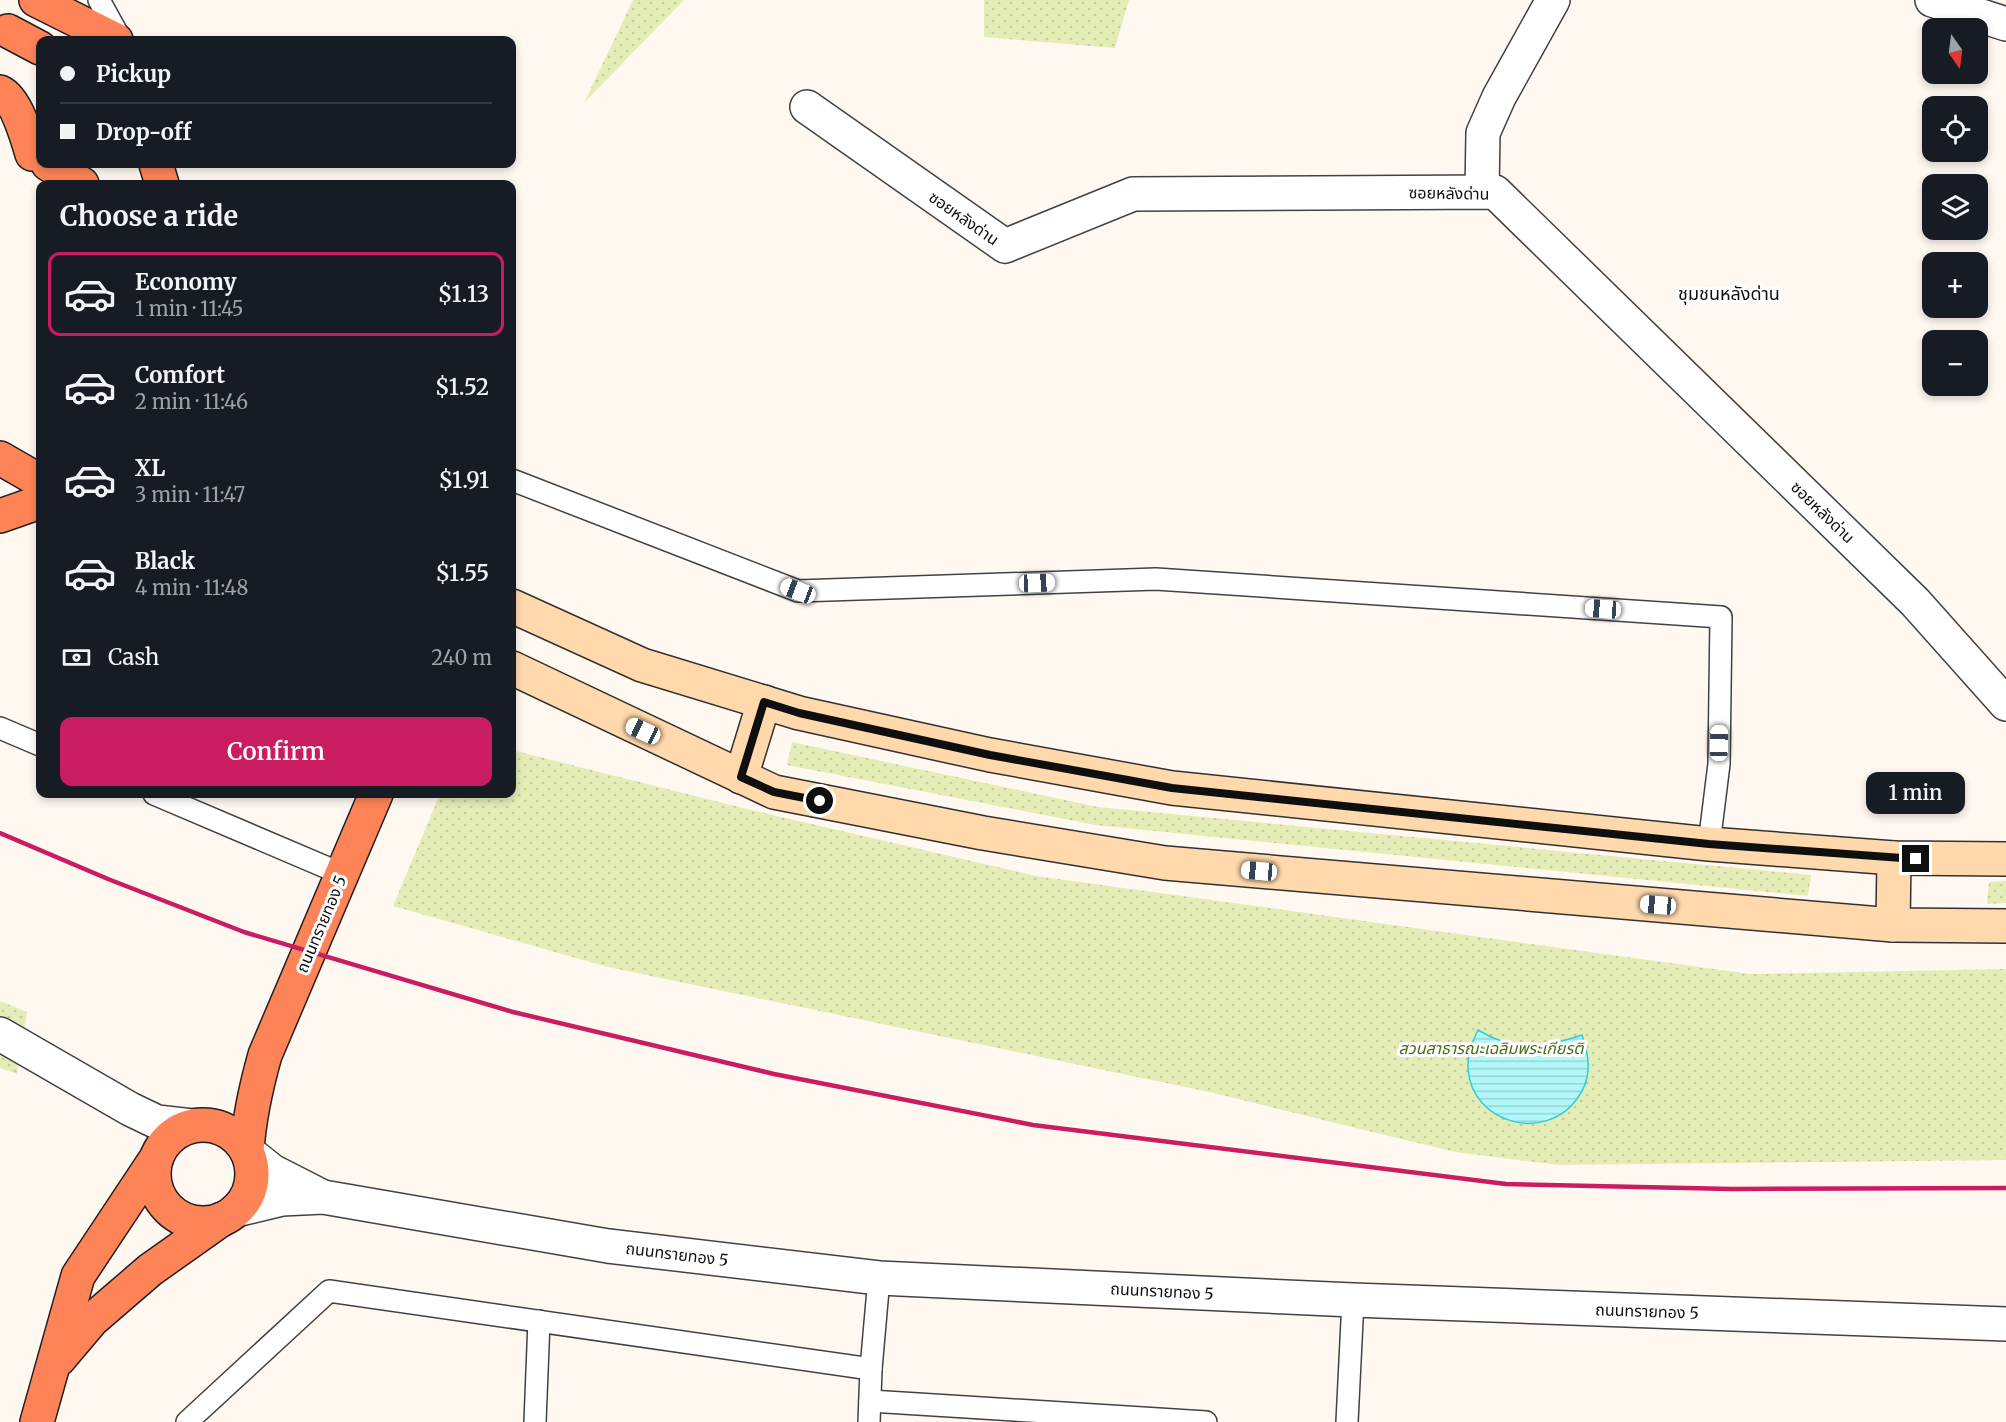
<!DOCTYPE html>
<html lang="en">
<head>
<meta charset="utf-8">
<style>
  :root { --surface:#171b24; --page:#20242c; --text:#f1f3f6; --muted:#9ea1a6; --line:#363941; --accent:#ca1c60 }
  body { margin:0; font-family:Merriweather,"Noto Sans Thai",serif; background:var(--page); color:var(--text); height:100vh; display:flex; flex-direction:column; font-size:22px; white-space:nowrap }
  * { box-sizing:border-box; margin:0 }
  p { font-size:20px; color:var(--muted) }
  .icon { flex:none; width:33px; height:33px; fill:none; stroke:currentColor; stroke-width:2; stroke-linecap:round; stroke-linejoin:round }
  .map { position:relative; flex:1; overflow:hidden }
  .drawer { position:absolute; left:36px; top:180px; width:480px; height:618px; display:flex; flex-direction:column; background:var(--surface); border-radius:12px; box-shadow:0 3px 9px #0003 }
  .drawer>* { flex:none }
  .hud { position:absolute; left:36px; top:36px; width:480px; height:132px; border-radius:12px; box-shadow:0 3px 9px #0003; display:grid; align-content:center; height:132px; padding:0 24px; background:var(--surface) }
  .needle { width:39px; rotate:166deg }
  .tools { position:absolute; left:1922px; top:18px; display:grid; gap:12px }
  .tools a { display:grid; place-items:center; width:66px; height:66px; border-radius:12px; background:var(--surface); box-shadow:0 3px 9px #0003; font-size:30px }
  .end { position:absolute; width:27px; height:27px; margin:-14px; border:8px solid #0f0f0f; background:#fff; box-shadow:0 0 0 3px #fff }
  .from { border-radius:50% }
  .bubble { position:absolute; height:42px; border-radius:12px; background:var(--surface); box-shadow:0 3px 9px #0003; font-size:20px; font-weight:600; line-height:42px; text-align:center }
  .car { position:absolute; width:18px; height:36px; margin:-18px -9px; border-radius:8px; box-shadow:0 0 4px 2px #0007; background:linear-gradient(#fff 24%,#345 0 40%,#fff 0 76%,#345 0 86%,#fff 0) }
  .hud b { display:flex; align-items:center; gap:21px; height:57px; font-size:22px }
  .hud b+b { border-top:2px solid var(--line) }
  .hud i { width:15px; height:15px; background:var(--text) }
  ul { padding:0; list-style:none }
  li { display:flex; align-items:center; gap:18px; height:84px; margin:0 12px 9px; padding:0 12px; border:3px solid transparent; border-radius:12px }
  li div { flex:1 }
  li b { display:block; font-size:22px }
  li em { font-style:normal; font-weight:600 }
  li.current { border-color:var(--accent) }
  li>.icon { width:54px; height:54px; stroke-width:1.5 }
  h2 { padding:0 24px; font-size:27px; line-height:72px }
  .pay { display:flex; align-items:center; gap:15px; height:66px; padding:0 24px; font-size:22px }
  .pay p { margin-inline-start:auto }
  .primary-button { display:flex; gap:12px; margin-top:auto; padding:12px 24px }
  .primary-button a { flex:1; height:69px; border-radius:12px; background:var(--accent); color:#fff; font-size:24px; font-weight:600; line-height:69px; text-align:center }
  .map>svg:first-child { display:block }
  .green { fill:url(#green-dots) }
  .water { fill:url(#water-rules); stroke:#34cdd7; stroke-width:1.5 }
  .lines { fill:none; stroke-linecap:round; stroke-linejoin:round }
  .service-casing { stroke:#424242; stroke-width:24 }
  .minor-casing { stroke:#424242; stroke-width:36 }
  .secondary-casing { stroke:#313131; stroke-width:36 }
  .trunk-casing { stroke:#202020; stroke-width:36 }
  .service { stroke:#fff; stroke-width:21 }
  .minor { stroke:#fff; stroke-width:33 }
  .secondary { stroke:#ffd9ac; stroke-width:33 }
  .trunk { stroke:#fe8458; stroke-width:33 }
  .rail { stroke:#ca1c60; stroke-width:4.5 }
  .route { stroke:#0f0f0f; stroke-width:8 }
  .labels { text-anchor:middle; stroke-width:6; stroke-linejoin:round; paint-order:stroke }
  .street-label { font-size:16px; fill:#0f0f0f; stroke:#fff }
  .park-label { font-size:16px; font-style:italic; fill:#476c1a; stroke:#fff }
  .neighbourhood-label { font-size:18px; fill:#0f0f0f; stroke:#fff }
</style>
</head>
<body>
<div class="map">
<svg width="2006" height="1422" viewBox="0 0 2006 1422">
  <defs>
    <pattern id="green-dots" width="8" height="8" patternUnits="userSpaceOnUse" patternTransform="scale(1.5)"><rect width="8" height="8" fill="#e5edb7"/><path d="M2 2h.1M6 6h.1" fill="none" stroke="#c3ca9c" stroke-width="1.8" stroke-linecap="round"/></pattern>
    <pattern id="water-rules" width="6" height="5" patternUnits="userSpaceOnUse" patternTransform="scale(1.5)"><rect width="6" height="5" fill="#b2f8fa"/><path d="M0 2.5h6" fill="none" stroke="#98d3d5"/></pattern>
  </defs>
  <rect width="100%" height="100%" fill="#fff8f1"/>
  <!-- green -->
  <g class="green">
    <polygon points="633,0 684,0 584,103"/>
    <polygon points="984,0 1129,0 1115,48 984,37"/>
    <polygon points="792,742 1098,807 1811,875 1808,896 1095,825 787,765"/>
    <polygon points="512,750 743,808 1036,876 1751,974 2006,969 2006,1160 1558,1165 1455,1152 1209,1092 608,967 393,906 440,794 512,794"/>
    <polygon points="2006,881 2006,903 1987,904 1989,882"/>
    <polygon points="0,1001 27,1012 17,1074 0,1068"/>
  </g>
  <!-- water -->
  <path class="water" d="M1478,1030C1516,1053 1542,1048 1582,1035C1590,1058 1592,1079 1577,1099C1545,1143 1472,1124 1468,1069C1467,1055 1472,1043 1478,1030Z"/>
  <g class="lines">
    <!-- service casing -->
    <g class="service-casing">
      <g id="service">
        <polyline points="99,0 121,40"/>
        <polyline points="512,480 798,591 1156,579 1721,617 1719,764 1709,844"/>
        <polyline points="0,728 40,745"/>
        <polyline points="154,794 342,874"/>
        <polyline points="870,1401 1206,1422"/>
        <polyline points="187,1422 329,1291 871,1369"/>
        <polyline points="535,1422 539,1321"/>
        <polyline points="869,1422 871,1369 879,1278"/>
        <polyline points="1347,1422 1353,1300"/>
      </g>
    </g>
    <!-- minor casing -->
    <g class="minor-casing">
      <g id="minor">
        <polyline points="1932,0 2006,24"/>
        <polyline points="807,107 1005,246 1133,194 1495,192 1915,602 2006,704"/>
        <polyline points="1482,191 1483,133 1499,97 1553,0"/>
        <polyline points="0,1034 130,1109 157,1122 192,1126"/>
        <polyline points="247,1151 272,1171 321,1196"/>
        <polyline points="236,1210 282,1199 323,1197 608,1246 879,1278 1353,1300 2006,1324"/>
      </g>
    </g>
    <!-- secondary casing -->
    <g class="secondary-casing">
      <g id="secondary">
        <polyline points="512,606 642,665 799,713 990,755 1172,788 1709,844 1894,858 2006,859"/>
        <polyline points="512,668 774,792 983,833 1165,863 1893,925 2006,926"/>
        <polyline points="741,777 764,702"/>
        <polyline points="1893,925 1894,858"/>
      </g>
    </g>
    <!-- trunk casing -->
    <g class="trunk-casing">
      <g id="trunk">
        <polyline points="36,0 116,40"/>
        <polyline points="8,31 40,48"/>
        <path d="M0,92C16,99 27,137 32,154"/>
        <polyline points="48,164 82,184"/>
        <polyline points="156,164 162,184"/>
        <polyline points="0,458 40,481"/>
        <polyline points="0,516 40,502"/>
        <circle cx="203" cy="1174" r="49"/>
        <path d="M247,1151C249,1118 256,1087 265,1055L376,794"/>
        <polyline points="59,1359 92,1320 150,1270 222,1219"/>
        <polyline points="37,1422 78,1276 157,1157"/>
      </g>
    </g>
    <!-- service -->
    <use href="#service" class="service"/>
    <!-- minor -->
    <use href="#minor" class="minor"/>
    <!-- secondary -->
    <use href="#secondary" class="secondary"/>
    <!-- trunk -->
    <use href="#trunk" class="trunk"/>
    <!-- rail -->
    <polyline class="rail" points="0,833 108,879 244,932 513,1012 774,1074 1033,1125 1506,1184 1732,1189 2006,1188"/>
  </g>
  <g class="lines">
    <!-- route -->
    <polyline class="route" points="820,801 774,792 741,777 764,702 799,713 990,755 1172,788 1709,844 1916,859"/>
  </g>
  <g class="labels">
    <!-- street labels -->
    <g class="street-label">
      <text transform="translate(1449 193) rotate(1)" y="6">ซอยหลังด่าน</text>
      <text transform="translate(964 218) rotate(35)" y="6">ซอยหลังด่าน</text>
      <text transform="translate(1823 512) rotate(44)" y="6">ซอยหลังด่าน</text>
      <text transform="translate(321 924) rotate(-67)" y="6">ถนนทรายทอง 5</text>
      <text transform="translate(677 1254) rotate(7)" y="6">ถนนทรายทอง 5</text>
      <text transform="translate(1162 1291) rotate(3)" y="6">ถนนทรายทอง 5</text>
      <text transform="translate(1647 1311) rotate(2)" y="6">ถนนทรายทอง 5</text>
    </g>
    <!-- park labels -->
    <g class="park-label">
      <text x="1491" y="1054">สวนสาธารณะเฉลิมพระเกียรติ</text>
    </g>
    <!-- neighbourhood labels -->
    <g class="neighbourhood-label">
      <text x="1729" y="300">ชุมชนหลังด่าน</text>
    </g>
  </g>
</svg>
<div class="tools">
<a><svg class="needle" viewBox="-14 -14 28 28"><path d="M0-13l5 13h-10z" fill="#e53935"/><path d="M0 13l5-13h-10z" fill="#9ea1a6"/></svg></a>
<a><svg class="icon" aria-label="locate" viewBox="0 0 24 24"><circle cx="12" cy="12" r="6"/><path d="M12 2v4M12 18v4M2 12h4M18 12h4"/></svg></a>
<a><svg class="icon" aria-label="layers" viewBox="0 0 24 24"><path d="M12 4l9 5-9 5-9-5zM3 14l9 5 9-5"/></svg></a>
<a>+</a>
<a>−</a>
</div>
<i class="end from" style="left:820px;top:801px"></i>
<i class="end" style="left:1916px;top:859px"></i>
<div class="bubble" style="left:1866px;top:772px;width:99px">1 min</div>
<i class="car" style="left:1037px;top:583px;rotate:88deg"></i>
<i class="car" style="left:798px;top:591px;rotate:291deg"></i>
<i class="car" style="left:1603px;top:609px;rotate:274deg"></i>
<i class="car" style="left:643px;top:731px;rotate:295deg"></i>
<i class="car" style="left:1719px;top:743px;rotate:1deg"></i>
<i class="car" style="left:1259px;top:871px;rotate:275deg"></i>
<i class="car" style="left:1658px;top:905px;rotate:275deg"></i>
<div class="hud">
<b><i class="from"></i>Pickup</b>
<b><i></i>Drop-off</b>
</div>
<section class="drawer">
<h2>Choose a ride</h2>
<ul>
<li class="current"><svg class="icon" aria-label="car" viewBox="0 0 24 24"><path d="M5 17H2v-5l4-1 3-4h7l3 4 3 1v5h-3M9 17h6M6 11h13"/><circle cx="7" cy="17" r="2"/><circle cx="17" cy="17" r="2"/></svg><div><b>Economy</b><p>1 min · 11:45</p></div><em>$1.13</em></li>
<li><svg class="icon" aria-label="car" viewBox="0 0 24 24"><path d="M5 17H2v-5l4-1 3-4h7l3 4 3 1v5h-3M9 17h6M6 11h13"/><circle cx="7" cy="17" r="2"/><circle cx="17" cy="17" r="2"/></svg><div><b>Comfort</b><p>2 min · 11:46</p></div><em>$1.52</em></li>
<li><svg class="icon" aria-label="car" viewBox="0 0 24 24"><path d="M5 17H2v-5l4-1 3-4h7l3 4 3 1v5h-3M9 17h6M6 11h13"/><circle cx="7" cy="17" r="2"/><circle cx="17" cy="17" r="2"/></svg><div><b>XL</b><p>3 min · 11:47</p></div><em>$1.91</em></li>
<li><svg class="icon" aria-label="car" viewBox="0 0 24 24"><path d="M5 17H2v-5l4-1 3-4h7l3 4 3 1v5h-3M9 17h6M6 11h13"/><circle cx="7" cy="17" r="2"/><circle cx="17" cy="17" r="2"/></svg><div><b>Black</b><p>4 min · 11:48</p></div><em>$1.55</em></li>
</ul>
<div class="pay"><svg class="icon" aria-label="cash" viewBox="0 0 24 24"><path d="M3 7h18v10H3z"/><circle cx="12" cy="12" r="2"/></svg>Cash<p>240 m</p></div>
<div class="primary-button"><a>Confirm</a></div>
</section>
</div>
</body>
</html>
